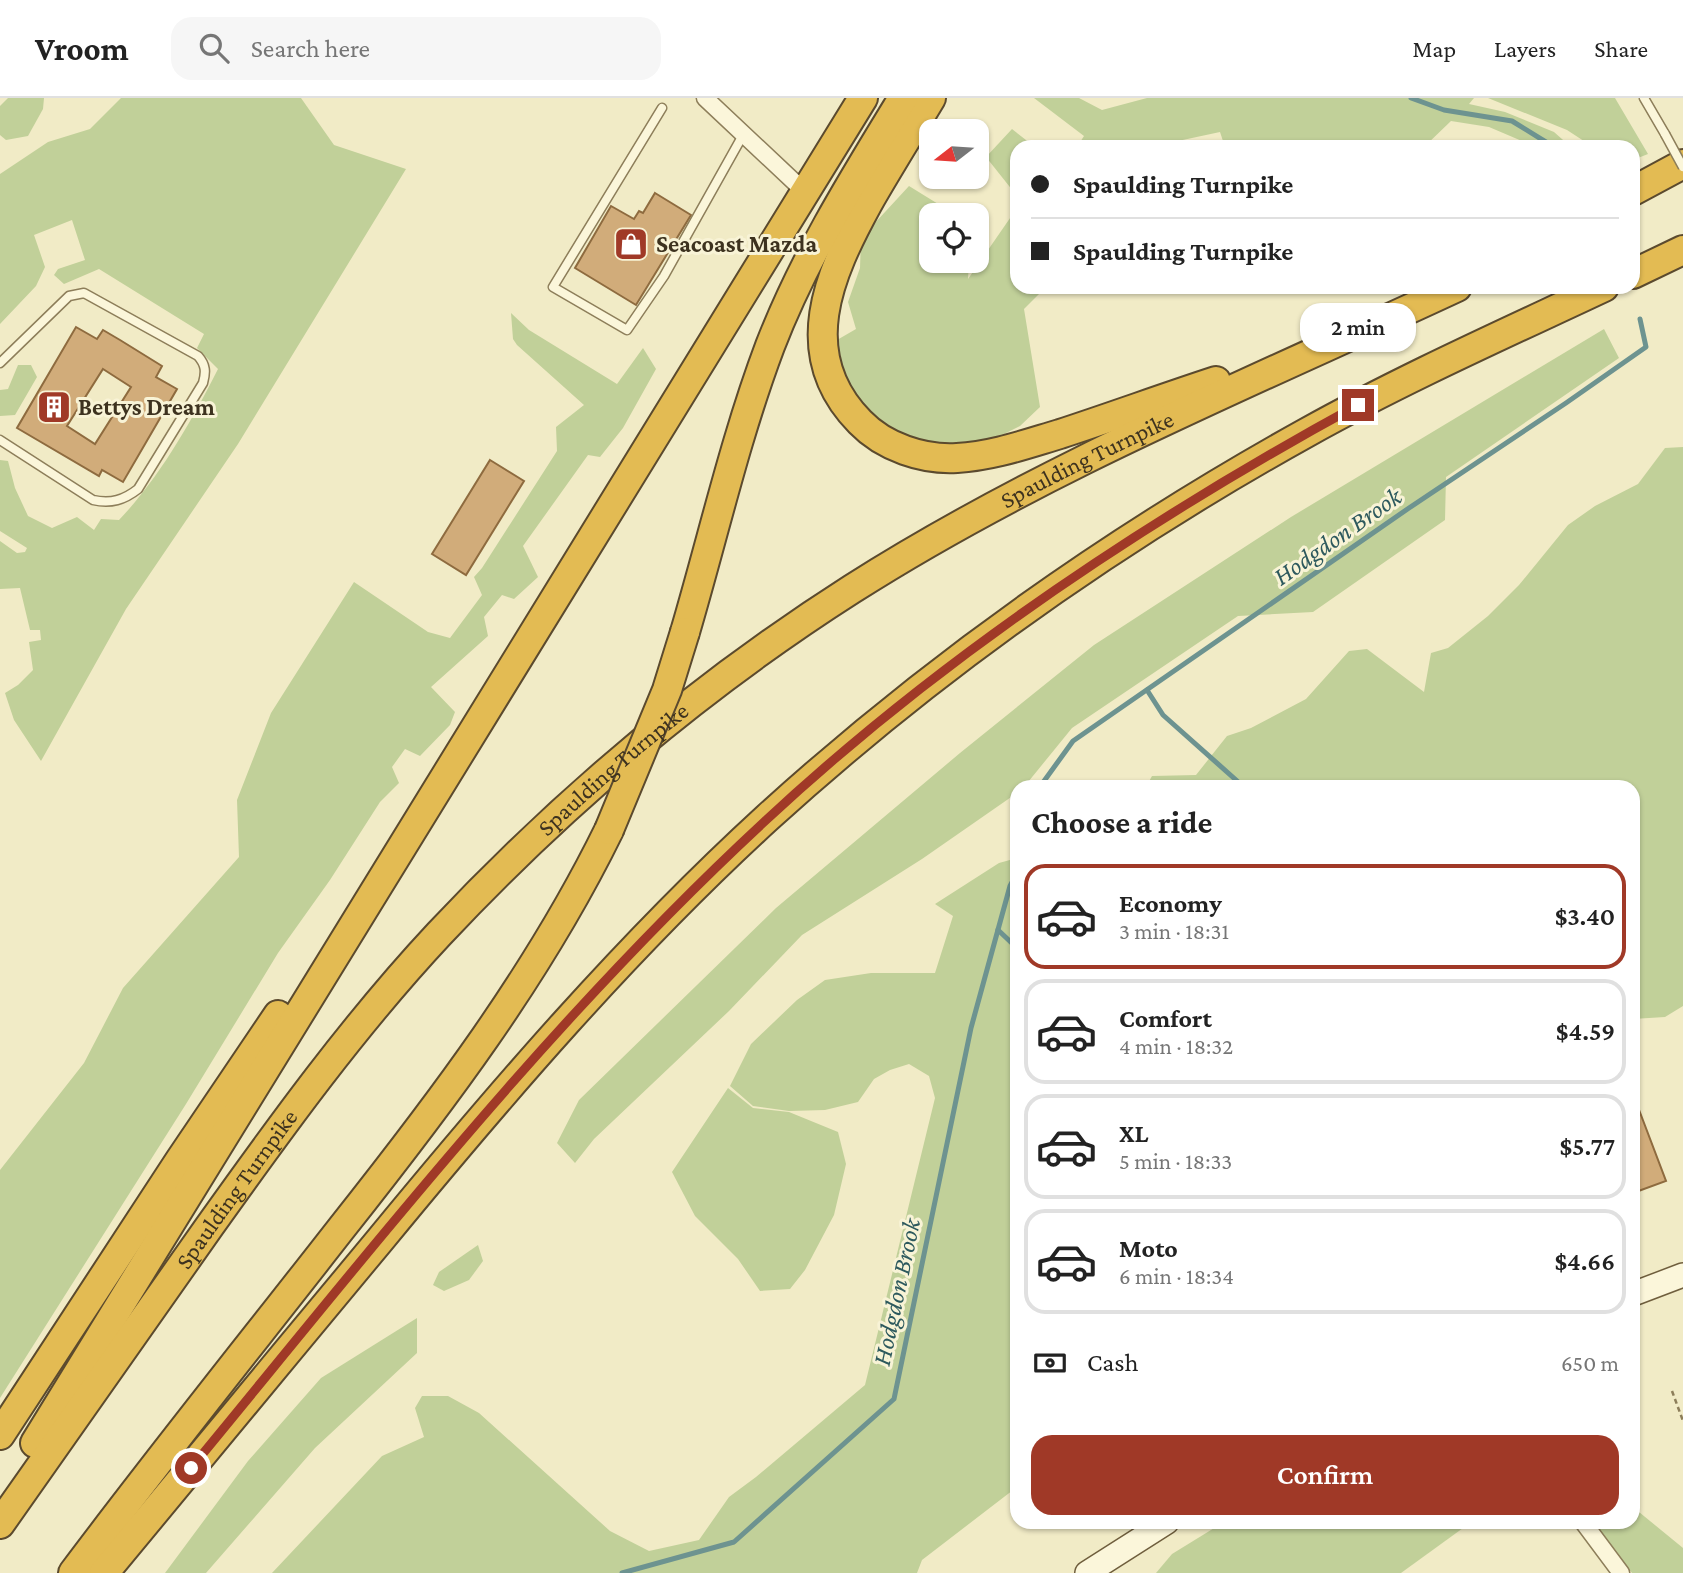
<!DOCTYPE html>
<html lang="en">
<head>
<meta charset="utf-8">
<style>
  :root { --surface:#fff; --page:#f6f6f6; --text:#222; --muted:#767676; --line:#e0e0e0; --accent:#a03927 }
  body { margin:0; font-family:"Crimson Pro",serif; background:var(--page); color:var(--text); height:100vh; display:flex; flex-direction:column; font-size:26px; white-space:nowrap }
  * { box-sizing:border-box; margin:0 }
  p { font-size:23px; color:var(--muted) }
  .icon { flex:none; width:38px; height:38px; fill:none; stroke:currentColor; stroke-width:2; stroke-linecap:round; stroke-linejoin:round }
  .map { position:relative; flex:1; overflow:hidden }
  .drawer { position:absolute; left:1010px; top:682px; width:630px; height:749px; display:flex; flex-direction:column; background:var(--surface); border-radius:21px; box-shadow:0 2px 5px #0004 }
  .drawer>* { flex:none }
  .guide { position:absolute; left:1010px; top:42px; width:630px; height:154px; border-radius:21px; box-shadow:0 2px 5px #0004; display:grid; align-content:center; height:154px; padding:0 21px; background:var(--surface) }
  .needle { width:46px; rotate:253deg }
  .fabs { position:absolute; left:919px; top:21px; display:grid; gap:14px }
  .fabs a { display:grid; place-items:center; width:70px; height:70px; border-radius:14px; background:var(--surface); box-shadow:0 2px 5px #0004; font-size:35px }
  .end { position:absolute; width:32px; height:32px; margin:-16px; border:9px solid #a03927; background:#fff; box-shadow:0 0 0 4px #fff }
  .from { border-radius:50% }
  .bubble { position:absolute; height:49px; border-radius:21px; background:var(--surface); box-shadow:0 2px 5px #0004; font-size:23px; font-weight:600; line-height:49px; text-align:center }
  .guide b { display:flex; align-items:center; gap:24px; height:66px; font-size:26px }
  .guide b+b { border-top:2px solid var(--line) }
  .guide i { width:18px; height:18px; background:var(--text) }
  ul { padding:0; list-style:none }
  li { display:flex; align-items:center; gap:21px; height:105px; margin:0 14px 10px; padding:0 7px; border:4px solid var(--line); border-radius:21px }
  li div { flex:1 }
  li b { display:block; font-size:26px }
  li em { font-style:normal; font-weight:600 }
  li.selected { border-color:var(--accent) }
  li>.icon { width:63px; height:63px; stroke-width:1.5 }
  h2 { padding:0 21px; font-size:32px; line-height:84px }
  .pay { display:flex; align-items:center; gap:18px; height:77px; padding:0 21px; font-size:26px }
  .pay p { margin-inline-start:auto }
  .cta { display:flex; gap:14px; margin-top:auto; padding:14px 21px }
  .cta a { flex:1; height:80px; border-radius:21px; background:var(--accent); color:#fff; font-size:28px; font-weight:600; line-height:80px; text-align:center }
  header { display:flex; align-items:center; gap:42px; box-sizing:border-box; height:98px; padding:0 35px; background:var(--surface); border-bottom:2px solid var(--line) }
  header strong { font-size:33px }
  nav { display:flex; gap:38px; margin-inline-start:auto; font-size:24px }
  .search { width:490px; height:63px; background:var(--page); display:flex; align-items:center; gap:18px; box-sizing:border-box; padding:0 24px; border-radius:21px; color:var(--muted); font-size:26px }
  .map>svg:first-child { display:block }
  .green { fill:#c1d099 }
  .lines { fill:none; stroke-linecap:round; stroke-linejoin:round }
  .stream { stroke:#6d9390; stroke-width:5 }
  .building { fill:#d1ac7a; stroke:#8e6b3f; stroke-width:2; fill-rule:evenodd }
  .lane-casing { stroke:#8d7e5a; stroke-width:11 }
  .street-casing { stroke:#8d7e5a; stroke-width:19 }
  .secondary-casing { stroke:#6f5e3d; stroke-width:26 }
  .highway-casing { stroke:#5b4a2e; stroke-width:32 }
  .path { stroke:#8d7e5a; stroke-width:2.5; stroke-dasharray:5 3.5; stroke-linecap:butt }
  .lane { stroke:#fbf6da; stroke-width:8 }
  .street { stroke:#fbf6da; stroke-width:16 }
  .secondary { stroke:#fbf6da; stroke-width:23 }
  .highway { stroke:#e3bb53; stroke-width:28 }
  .lane-bridge-casing { stroke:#8d7e5a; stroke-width:11; stroke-linecap:butt }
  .highway-bridge-casing { stroke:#5b4a2e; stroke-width:32; stroke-linecap:butt }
  .lane-bridge { stroke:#fbf6da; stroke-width:8 }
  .highway-bridge { stroke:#e3bb53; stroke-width:28 }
  .route { stroke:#a03927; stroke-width:9 }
  .labels { text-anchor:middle; stroke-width:6; stroke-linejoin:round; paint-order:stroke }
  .poi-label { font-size:24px; font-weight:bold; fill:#3d321f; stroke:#f8f3d6; text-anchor:start }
  .street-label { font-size:24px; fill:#3d321f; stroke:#f8f3d6 }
  .water-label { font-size:26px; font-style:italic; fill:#2d595d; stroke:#f8f3d6 }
</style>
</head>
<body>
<header>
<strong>Vroom</strong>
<div class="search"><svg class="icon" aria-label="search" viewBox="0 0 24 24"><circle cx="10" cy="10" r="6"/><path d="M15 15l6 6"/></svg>Search here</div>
<nav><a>Map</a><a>Layers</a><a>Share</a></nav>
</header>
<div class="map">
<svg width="1683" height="1475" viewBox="0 0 1683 1475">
  <rect width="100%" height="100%" fill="#f1ebc6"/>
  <!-- green -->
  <g class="green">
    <polygon points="8,0 44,0 43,11 28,38 6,42 0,37 0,8"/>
    <path d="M121,0H301L334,47L406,71L238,346L126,511L41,663L14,622L5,595L18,587L33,572L29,544L41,542L40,532H30L20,490L0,491V443L17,455L25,454L27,450L0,433V362L8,363L15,390L28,418L52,430L77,419L94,432L101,421L119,422C160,379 191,324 218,271L197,250L204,236L99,171L64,186L54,177L58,171L85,162L72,122L34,137L45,169L36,188L0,226V76L48,44L90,31Z"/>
    <polygon points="1034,0 1079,0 1102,12 1147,0 1474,0 1469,6 1505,14 1554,34 1571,49 1536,49 1489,29 1451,23 1424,49 1225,49 1220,34 1150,49 1077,49 1084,38"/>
    <polygon points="1488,0 1615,0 1648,56 1633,62 1633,49 1593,49 1567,32"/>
    <polygon points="1012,31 1035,49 1017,49 1017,98 986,59"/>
    <polygon points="909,88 956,117 931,117 931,163 969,163 968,181 1017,110 1017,189 1046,189 1024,211 1040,309 1020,328 992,342 961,351 911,341 881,326 864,307 845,281 837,242 856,231 848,204 860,170 861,140"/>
    <polygon points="511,215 529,232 617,286 643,250 656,271 623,330 600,359 588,357 523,448 538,479 514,501 502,497 484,519 488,538 431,589 455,614 450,627 420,658 405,651 392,669 399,685 380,704 330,782 278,855 186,1006 0,1300 0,1072 84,965 123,890 239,759 237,702 271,615 354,484 428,534 450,540 482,497 474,479 482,470 557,353 556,329 584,307 517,247 513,241"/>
    <polygon points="1604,231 1619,260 1446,379 1445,422 1313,514 1238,518 1072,630 1024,689 1017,690 1017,695 922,761 802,837 729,913 594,1041 575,1065 557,1045 579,1002 776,810 960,655 1094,547 1291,419"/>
    <polygon points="18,267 31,267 37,279 15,317 0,318 0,292 8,291"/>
    <polygon points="1683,349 1683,908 1665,919 1633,921 1633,690 1146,689 1152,678 1196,677 1227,638 1251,630 1306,601 1349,553 1367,551 1424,594 1431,555 1448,550 1488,518 1519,487 1568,427 1595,408 1638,386 1665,350"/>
    <polygon points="1017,760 1017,1389 922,1462 917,1475 272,1475 382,1358 424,1339 415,1310 422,1298 448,1298 479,1315 610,1433 649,1453 699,1442 729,1399 756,1379 865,1287 935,1000 929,978 909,966 890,972 874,981 858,1004 825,1012 789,1013 753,1008 730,988 751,946 797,902 825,882 871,875 935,875 953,818 935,806 999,765"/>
    <polygon points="728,990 753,1010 789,1014 838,1034 846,1066 834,1117 805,1172 790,1191 760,1193 738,1161 695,1118 672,1074"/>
    <polygon points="478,1147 483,1163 469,1182 444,1193 433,1187 439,1174"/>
    <polygon points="417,1220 417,1255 315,1350 206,1475 165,1475 248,1363 321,1280"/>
    <polygon points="1639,1414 1683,1450 1683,1475 1632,1475 1593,1425 1633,1424 1633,1417"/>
    <polygon points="1224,1424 1470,1424 1470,1425 1401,1475 1156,1475 1172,1456"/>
  </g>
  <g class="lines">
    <!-- stream -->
    <g class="stream">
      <polyline points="1411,0 1444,12 1512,23 1554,49"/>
      <polyline points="1147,592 1163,617 1245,690"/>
      <polyline points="1039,690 1073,643 1409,410 1566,305 1646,249 1640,221"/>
      <polyline points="998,832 1017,850"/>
      <polyline points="622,1475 734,1444 894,1301 971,930 1010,788 1017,775"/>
    </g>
  </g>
  <!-- building -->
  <g class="building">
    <polygon points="655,95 691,117 636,207 575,170 611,108 634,121 639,113 643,115"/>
    <path d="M76,229L97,241L103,232L120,242L162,268L156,279L177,291L123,384L102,372L99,378L17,330ZM103,271L131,289L95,346L67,328Z"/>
    <polygon points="490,362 524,383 466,477 432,456"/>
    <polygon points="1633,996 1666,1083 1633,1095"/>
  </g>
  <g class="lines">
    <!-- lane casing -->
    <g class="lane-casing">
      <g id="lane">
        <polyline points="1644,0 1665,36"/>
        <polyline points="662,10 553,189 627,232 664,178 743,37"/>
        <path d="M0,265L69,198L84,195L198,258C206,267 206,274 203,285L138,391C124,402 111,406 93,402L0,342"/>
      </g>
    </g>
    <!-- street casing -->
    <g class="street-casing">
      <g id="street">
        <polyline points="705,0 805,94"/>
        <polyline points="1583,1424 1621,1475"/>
      </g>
    </g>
    <!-- secondary casing -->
    <g class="secondary-casing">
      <g id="secondary">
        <polyline points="1633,1196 1683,1177"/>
        <polyline points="1087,1475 1167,1424"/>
      </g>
    </g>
    <!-- highway casing -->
    <g class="highway-casing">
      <g id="highway">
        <path d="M931,0C910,35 888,70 868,105C829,176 793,256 860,324C884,349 923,362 957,360C993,358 1026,346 1060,336C1112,319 1164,300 1216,283"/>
        <polyline points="1633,93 1683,66"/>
        <polyline points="1633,176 1683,152"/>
        <path d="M685,534C713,439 735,341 770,248C804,160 854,80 903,0"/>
        <polyline points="0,1337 180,1062 278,917"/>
        <polyline points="35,1345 863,0"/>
        <path id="s1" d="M0,1426C69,1327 139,1228 209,1129C281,1028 354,927 439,836C562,705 700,588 852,491C1042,370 1253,284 1457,189"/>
        <path d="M73,1475C160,1359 251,1246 340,1132C440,1006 538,877 609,732"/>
        <path d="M104,1475C195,1364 288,1253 380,1142C501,995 626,849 767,720C931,571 1113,442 1306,335C1403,281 1504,236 1604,189"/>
      </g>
    </g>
    <!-- path -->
    <polyline class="path" points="1672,1293 1683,1323"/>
    <!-- lane -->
    <use href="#lane" class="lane"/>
    <!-- street -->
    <use href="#street" class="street"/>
    <!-- secondary -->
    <use href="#secondary" class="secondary"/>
    <!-- highway -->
    <use href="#highway" class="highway"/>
    <!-- lane-bridge casing -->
    <g class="lane-bridge-casing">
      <polyline id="lane-bridge" points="1665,36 1683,69"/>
    </g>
    <!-- highway-bridge casing -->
    <g class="highway-bridge-casing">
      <polyline id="highway-bridge" points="609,732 667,592 685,534"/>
    </g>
    <!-- lane-bridge -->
    <use href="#lane-bridge" class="lane-bridge"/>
    <!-- highway-bridge -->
    <use href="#highway-bridge" class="highway-bridge"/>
  </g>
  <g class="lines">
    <!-- route -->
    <path class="route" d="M191,1370C374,1148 552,920 764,724C942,558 1145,423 1358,307"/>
  </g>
  <!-- icons -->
  <defs>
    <g id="shop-square" transform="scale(1.75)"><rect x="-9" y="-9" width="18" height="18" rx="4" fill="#a03927" stroke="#f8f3d6"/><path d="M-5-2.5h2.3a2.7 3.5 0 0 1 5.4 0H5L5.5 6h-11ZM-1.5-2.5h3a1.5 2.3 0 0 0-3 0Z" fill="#fff"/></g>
    <g id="building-square" transform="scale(1.75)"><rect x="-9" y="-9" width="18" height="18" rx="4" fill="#a03927" stroke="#f8f3d6"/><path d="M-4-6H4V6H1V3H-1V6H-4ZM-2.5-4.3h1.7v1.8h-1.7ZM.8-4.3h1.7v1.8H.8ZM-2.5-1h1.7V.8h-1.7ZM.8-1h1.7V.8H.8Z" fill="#fff"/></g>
  </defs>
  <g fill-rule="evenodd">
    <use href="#shop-square" x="631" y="146"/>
    <use href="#building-square" x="54" y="309"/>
  </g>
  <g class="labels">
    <!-- poi labels -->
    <g class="poi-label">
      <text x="656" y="154">Seacoast Mazda</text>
      <text x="78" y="317">Bettys Dream</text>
    </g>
    <!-- street labels -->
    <g class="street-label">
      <text dy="8" stroke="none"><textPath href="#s1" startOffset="1544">Spaulding Turnpike</textPath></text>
      <text dy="8" stroke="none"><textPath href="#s1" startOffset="976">Spaulding Turnpike</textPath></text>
      <text dy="8" stroke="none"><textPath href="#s1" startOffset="410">Spaulding Turnpike</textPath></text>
    </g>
    <!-- water labels -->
    <g class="water-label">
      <text transform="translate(1337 438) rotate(-35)" y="9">Hodgdon Brook</text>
      <text transform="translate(896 1194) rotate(-78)" y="9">Hodgdon Brook</text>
    </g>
  </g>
</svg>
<div class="fabs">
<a><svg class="needle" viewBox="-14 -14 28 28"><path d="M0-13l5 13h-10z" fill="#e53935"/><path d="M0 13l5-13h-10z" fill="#767676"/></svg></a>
<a><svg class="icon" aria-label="locate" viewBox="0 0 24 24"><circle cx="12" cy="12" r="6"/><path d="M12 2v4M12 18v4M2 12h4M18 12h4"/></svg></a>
</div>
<i class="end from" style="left:191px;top:1370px"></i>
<i class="end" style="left:1358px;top:307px"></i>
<div class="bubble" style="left:1300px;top:205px;width:116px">2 min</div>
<div class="guide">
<b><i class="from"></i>Spaulding Turnpike</b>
<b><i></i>Spaulding Turnpike</b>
</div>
<section class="drawer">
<h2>Choose a ride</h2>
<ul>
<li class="selected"><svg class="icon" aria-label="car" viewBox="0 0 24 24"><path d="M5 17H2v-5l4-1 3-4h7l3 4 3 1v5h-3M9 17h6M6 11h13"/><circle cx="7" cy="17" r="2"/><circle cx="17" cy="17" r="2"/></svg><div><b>Economy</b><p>3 min · 18:31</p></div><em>$3.40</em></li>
<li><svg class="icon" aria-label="car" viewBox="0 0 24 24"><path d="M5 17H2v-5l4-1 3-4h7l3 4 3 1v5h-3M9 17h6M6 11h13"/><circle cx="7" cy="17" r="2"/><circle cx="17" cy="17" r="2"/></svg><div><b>Comfort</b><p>4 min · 18:32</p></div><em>$4.59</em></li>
<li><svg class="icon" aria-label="car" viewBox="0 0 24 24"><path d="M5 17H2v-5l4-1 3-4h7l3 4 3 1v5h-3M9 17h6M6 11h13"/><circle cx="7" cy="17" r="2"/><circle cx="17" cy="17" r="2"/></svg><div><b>XL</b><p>5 min · 18:33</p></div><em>$5.77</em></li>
<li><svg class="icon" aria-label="car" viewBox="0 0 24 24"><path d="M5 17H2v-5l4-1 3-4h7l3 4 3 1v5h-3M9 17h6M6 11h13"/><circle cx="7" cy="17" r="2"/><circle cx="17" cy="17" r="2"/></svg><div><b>Moto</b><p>6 min · 18:34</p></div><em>$4.66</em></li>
</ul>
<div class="pay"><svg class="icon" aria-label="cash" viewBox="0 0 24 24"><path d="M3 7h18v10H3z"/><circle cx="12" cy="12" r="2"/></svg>Cash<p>650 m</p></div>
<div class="cta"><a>Confirm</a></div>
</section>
</div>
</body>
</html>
